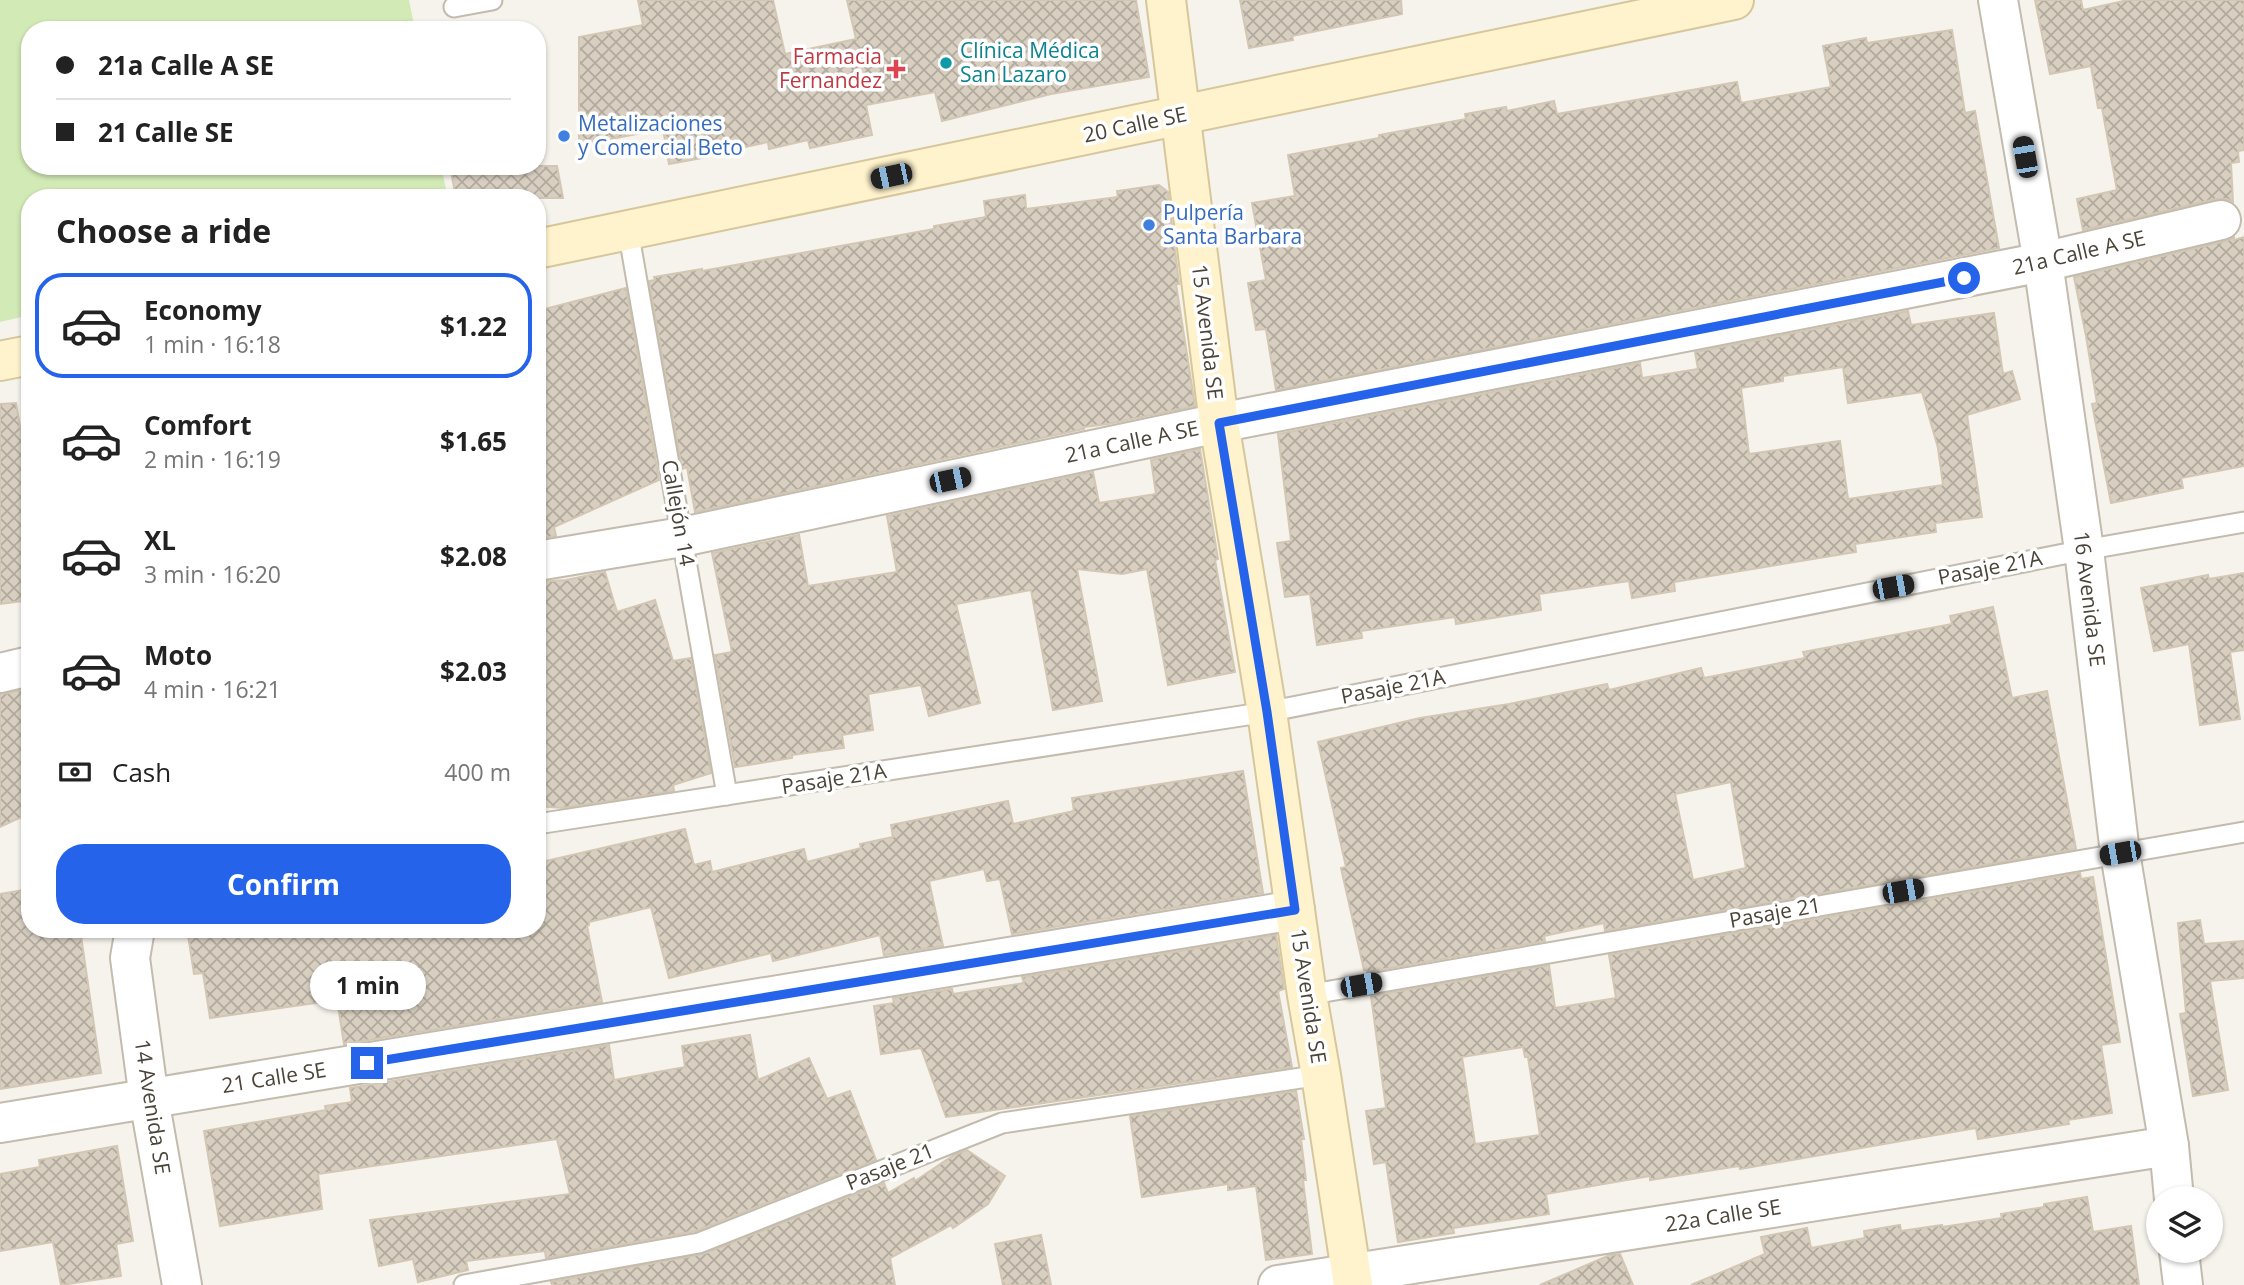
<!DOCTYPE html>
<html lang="en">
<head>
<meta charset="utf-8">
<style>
  :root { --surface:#fff; --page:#f2f2f2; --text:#222; --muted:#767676; --line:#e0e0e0; --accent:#2563eb }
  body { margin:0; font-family:"Open Sans",sans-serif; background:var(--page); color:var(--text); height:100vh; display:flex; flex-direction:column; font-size:26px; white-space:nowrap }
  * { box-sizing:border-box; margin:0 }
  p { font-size:23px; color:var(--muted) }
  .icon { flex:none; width:38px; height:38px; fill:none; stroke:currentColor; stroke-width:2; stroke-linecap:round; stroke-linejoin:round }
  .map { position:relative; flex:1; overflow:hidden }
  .drawer { position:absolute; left:21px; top:189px; width:525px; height:749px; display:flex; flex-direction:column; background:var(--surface); border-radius:28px; box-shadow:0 2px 5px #0004 }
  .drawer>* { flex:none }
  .hud { position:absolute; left:21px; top:21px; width:525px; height:154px; border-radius:28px; box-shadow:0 2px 5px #0004; display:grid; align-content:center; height:154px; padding:0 35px; background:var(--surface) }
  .fabs { position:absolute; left:2146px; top:1186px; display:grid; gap:14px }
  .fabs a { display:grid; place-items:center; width:77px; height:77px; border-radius:50%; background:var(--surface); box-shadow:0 2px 5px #0004; font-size:35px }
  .end { position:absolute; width:32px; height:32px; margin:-16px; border:9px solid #2563eb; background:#fff; box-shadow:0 0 0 4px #fff }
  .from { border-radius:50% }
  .bubble { position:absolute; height:49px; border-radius:24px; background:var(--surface); box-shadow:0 2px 5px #0004; font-size:23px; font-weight:700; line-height:49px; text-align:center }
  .car { position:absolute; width:21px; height:42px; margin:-21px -10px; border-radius:9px; box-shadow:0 0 5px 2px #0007; background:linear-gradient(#222 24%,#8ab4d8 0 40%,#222 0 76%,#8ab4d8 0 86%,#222 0) }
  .hud b { display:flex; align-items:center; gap:24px; height:66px; font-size:26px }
  .hud b+b { border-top:2px solid var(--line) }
  .hud i { width:18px; height:18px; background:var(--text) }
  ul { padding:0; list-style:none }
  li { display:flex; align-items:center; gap:21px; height:105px; margin:0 14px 10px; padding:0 21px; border:4px solid transparent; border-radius:28px }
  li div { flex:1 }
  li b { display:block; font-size:26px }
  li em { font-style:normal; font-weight:700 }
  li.on { border-color:var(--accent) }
  li>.icon { width:63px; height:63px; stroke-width:1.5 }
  h2 { padding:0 35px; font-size:32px; line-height:84px }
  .pay { display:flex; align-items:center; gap:18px; height:77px; padding:0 35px; font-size:26px }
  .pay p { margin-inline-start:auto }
  .cta { display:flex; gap:14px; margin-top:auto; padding:14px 35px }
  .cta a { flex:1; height:80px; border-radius:28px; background:var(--accent); color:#fff; font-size:28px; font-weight:700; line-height:80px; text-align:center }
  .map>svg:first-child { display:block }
  .pitch { fill:#d2eab5 }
  .building { fill:url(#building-cross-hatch); stroke:#d3c7b4; stroke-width:2; fill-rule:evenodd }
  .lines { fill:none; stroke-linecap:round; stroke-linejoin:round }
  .lane-casing { stroke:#c2bbae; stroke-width:23 }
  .street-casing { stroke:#c2bbae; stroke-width:42 }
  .secondary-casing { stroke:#d6c79b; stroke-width:42 }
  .lane { stroke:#fff; stroke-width:19 }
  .street { stroke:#fff; stroke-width:38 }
  .secondary { stroke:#fff3cd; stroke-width:38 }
  .route { stroke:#2563eb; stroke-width:9 }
  .culture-dot { fill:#0f9aa8; stroke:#fff; stroke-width:2.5 }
  .health-dot { fill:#e0444e; stroke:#fff; stroke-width:2.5 }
  .shop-dot { fill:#3f7fe0; stroke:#fff; stroke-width:2.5 }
  .labels { text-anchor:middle; stroke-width:7; stroke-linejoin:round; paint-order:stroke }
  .culture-label { font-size:21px; fill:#0d838f; stroke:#fff; text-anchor:start }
  .health-label { font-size:21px; fill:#be3a42; stroke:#fff; text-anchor:end }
  .shop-label { font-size:21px; fill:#366cbe; stroke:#fff; text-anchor:start }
  .street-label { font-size:21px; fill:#4b4439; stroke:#fff }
</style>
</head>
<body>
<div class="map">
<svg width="2244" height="1285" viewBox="0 0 2244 1285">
  <defs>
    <pattern id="building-cross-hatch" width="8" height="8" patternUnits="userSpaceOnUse" patternTransform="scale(1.75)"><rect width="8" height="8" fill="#d8cfc1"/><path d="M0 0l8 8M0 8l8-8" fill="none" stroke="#b1aa9e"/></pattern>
  </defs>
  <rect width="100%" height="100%" fill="#f6f3ec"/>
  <!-- pitch -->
  <polygon class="pitch" points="0,0 409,0 415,30 30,30 30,166 441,166 448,198 30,198 30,315 0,322"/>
  <!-- building -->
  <g class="building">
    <polygon points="638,0 773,0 785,54 856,39 847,0 1136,0 1149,77 1051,94 942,121 935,92 866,105 872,135 810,148 808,140 769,149 768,142 708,155 708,157 669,164 663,129 579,145 579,37 643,25"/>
    <polygon points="1240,0 1401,0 1402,14 1292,36 1293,40 1249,48"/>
    <polygon points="2035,0 2081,0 2083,10 2128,0 2244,0 2244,150 2238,151 2239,162 2231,163 2233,202 2227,199 2216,199 2083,230 2077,199 2117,190 2102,108 2098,108 2091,66 2050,74"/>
    <polygon points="1952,30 1965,113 1975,111 1999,248 1276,390 1266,329 1256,330 1248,283 1266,280 1252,203 1295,196 1288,155 1379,138 1379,135 1466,119 1465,114 1506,107 1507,111 1554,101 1557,114 1737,82 1741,103 1831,87 1823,46 1866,38 1867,43"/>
    <polygon points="450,166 557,166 563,198 456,198"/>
    <polygon points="1159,185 1168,192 1179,284 1176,284 1195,406 1108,424 1084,427 1084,429 695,512 687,467 682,469 649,281 655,280 654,277 702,269 702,271 934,229 934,226 986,217 984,201 1025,195 1026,209 1118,197 1117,191"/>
    <polygon points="2234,237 2234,240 2244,237 2244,466 2181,478 2183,488 2111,503 2092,404 2097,403 2086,336 2074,277 2226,241"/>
    <polygon points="626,288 659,480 554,527 556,536 537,539 537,311"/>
    <path d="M1908,311L1911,325L1994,313L2003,374L2012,371L2020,399L1967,415L1982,517L1935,523L1936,532L1855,544L1856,552L1674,582L1675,591L1632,598L1629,581L1539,594L1541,610L1456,624L1455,617L1361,631L1362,638L1317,645L1310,594L1285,597L1277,543L1291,541L1278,434L1640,363L1642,378L1698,369L1695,352ZM1843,367L1848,403L1922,392L1938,448L1943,485L1848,499L1840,441L1749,454L1741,388L1783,381V376Z"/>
    <polygon points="16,403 30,483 30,600 0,604 0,404"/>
    <polygon points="1200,449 1218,559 1215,560 1235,672 1168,685 1147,569 1122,574 1077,569 1102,701 1053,710 1031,590 956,604 980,703 929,716 921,685 868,694 873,730 842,735 844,748 792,755 792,758 735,767 715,655 732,652 712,553 799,535 808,586 897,572 887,516 1093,472 1099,503 1156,494 1151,460"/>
    <polygon points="605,572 617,612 655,600 673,661 691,658 711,773 673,785 674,791 563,808 537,806 537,582 566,580"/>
    <polygon points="2244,573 2244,650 2230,652 2240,719 2200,725 2189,644 2154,651 2141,588 2208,575 2209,579"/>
    <path d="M1993,607L2012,698L2047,691L2076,849L1605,931L1604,923L1544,936L1545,941L1367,972V970H1364L1341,868L1346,867L1318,742L1420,718L1509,704L1607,684L1609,690L1701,668L1704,678L1805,658L1803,652L1952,624L1950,616ZM1731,782L1746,868L1693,880L1675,794Z"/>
    <polygon points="30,689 30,813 0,827 0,694"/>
    <polygon points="1243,771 1263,893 1012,934 1000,879 987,881 984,869 929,881 943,946 884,955 880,935 773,961 771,953 669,978 651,907 589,922 589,925 587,926 602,1002 344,1044 337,1000 210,1018 203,973 194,974 187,929 439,929 441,938 489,929 537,929 537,863 685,829 694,865 710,861 712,872 804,849 807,862 861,848 860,844 893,837 891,825 1008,801 1013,824 1074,811 1072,798"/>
    <path d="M2080,873L2081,879L2093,877L2120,1042L2101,1045L2112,1113L2068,1120L2069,1124L1978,1139L1976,1128L1740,1169L1739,1166L1650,1180V1176L1546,1194L1549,1214L1453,1228L1454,1233L1398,1242L1386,1162L1374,1164L1366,1111L1386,1108L1371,996L1549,965L1555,1008L1616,998L1609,955ZM1523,1047L1525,1057H1528L1540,1135L1475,1144L1462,1057Z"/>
    <polygon points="30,889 30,929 80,929 101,1073 0,1089 0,894"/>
    <polygon points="2200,920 2204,944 2244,941 2244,978 2210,981 2228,1090 2193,1096 2180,1014 2186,1013 2178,923"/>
    <polygon points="1276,935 1284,989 1278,991 1292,1067 946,1117 921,1048 881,1054 874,1006 894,1003 893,998 952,989 953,994 1024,983 1022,977"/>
    <polygon points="750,1035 758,1080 809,1058 827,1099 850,1091 876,1160 696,1231 546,1258 545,1251 466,1261 468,1270 418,1282 413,1259 379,1266 370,1220 570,1194 557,1139 318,1174 322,1209 220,1226 204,1131 326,1110 325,1106 352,1102 350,1088 609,1045 614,1080 685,1067 682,1046"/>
    <polygon points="1296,1091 1304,1139 1301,1139 1306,1180 1303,1180 1312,1254 1266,1260 1256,1186 1228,1190 1228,1184 1142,1197 1130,1116"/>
    <polygon points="117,1146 133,1241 116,1244 121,1276 61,1285 53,1242 0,1251 0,1174 40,1167 39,1160"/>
    <polygon points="967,1150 1005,1176 988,1204 953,1228 951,1225 890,1258 895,1285 552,1285 551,1282 703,1254 884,1183 888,1193 914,1178 915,1181 954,1155"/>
    <polygon points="2087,1197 2093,1232 2131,1226 2139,1285 1691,1285 1765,1254 1761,1237 1807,1228 1811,1248 1865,1238 1864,1231 1900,1225 1901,1231 1942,1225 1942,1227 2002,1218 2001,1214 2044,1207 2044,1204"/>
    <polygon points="1041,1235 1051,1285 1003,1285 995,1244"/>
    <polygon points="1620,1254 1633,1285 1540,1285 1610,1255"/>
  </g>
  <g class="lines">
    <!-- lane casing -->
    <g class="lane-casing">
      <g id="lane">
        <polyline points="454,7 492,0"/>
        <polyline points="628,230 727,795"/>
        <polyline points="537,824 1267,712 2084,550 2244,522"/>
        <polyline points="1307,995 2244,832"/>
        <polyline points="464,1285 699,1243 1002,1123 1321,1075"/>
      </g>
    </g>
    <!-- street casing -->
    <g class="street-casing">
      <g id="street">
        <polyline points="1998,0 2043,262 2084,550 2120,853 2169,1146 2174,1199"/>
        <polyline points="537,561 682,537 1219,423 2043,262 2221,220"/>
        <polyline points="0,673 30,666"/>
        <polyline points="135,929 130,958 149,1099 182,1285"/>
        <polyline points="0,1123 1295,910"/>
        <polyline points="2179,1251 2183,1285"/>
        <polyline points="1278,1285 2169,1146"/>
      </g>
    </g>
    <!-- secondary casing -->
    <g class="secondary-casing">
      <g id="secondary">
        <polyline points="1166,0 1219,423 1267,712 1307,995 1321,1075 1353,1285"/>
        <polyline points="537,249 1734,0"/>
        <polyline points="0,361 30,355"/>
      </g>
    </g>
    <!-- lane -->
    <use href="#lane" class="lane"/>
    <!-- street -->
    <use href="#street" class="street"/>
    <!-- secondary -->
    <use href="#secondary" class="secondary"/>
  </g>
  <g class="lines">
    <!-- route -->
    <polyline class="route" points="367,1063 1295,910 1267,712 1219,423 1964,278"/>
  </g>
  <!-- markers -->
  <circle class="culture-dot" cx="946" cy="63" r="7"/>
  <path class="health-dot" d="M892.5 58.5h7v7h7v7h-7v7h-7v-7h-7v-7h7z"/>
  <g class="shop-dot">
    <circle cx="564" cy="136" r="7"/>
    <circle cx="1149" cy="225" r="7"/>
  </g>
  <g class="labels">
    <!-- culture labels -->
    <g class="culture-label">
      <text x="960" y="58">Clínica Médica<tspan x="960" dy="24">San Lazaro</tspan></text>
    </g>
    <!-- health labels -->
    <g class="health-label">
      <text x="882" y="64">Farmacia<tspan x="882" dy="24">Fernandez</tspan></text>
    </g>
    <!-- shop labels -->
    <g class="shop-label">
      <text x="578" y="131">Metalizaciones<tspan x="578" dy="24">y Comercial Beto</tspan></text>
      <text x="1163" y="220">Pulpería<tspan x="1163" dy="24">Santa Barbara</tspan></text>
    </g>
    <!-- street labels -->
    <g class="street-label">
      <text transform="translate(1135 125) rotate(-12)" y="7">20 Calle SE</text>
      <text transform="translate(2079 253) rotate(-13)" y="7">21a Calle A SE</text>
      <text transform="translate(1207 332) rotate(83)" y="7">15 Avenida SE</text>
      <text transform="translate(1132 442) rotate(-12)" y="7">21a Calle A SE</text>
      <text transform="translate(678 513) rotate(80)" y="7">Callejón 14</text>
      <text transform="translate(1990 568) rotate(-11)" y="7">Pasaje 21A</text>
      <text transform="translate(2089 599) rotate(83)" y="7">16 Avenida SE</text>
      <text transform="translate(1393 687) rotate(-11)" y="7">Pasaje 21A</text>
      <text transform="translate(834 779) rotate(-9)" y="7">Pasaje 21A</text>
      <text transform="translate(1775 913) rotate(-10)" y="7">Pasaje 21</text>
      <text transform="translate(1308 996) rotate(81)" y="7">15 Avenida SE</text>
      <text transform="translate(274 1078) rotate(-9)" y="7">21 Calle SE</text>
      <text transform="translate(152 1107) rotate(81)" y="7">14 Avenida SE</text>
      <text transform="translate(890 1167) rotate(-22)" y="7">Pasaje 21</text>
      <text transform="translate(1723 1216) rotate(-9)" y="7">22a Calle SE</text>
    </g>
  </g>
</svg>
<div class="fabs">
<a><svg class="icon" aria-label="layers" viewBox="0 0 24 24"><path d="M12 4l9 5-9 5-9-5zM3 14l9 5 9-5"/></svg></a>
</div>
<i class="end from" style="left:1964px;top:278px"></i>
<i class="end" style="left:367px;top:1063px"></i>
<div class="bubble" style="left:310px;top:961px;width:116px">1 min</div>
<i class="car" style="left:2025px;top:157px;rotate:350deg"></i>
<i class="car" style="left:891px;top:176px;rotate:258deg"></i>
<i class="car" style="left:950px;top:480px;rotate:78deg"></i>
<i class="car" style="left:1893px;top:587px;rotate:79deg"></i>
<i class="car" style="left:2120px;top:853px;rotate:260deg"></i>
<i class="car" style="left:1903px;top:891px;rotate:80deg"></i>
<i class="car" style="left:1361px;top:985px;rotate:80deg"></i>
<div class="hud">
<b><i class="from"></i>21a Calle A SE</b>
<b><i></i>21 Calle SE</b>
</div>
<section class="drawer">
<h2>Choose a ride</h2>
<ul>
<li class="on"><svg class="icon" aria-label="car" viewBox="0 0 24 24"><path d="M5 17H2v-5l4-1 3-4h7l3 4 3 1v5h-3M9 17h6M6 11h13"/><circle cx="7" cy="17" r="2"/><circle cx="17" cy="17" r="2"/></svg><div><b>Economy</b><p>1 min · 16:18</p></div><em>$1.22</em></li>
<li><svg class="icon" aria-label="car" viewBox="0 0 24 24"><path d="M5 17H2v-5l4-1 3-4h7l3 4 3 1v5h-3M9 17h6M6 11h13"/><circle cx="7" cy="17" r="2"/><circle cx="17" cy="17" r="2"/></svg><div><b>Comfort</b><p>2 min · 16:19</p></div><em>$1.65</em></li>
<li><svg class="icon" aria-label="car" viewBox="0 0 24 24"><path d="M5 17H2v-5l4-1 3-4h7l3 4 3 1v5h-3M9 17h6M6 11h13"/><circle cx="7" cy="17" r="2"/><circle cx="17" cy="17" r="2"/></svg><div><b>XL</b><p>3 min · 16:20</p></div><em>$2.08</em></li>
<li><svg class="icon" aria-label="car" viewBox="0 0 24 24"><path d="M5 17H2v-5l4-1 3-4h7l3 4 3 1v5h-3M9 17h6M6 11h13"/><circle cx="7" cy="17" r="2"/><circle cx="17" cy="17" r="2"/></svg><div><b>Moto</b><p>4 min · 16:21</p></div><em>$2.03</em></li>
</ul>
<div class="pay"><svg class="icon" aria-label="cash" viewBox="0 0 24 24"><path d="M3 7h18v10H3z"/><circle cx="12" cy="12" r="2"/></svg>Cash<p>400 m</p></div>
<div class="cta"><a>Confirm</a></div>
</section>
</div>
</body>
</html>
